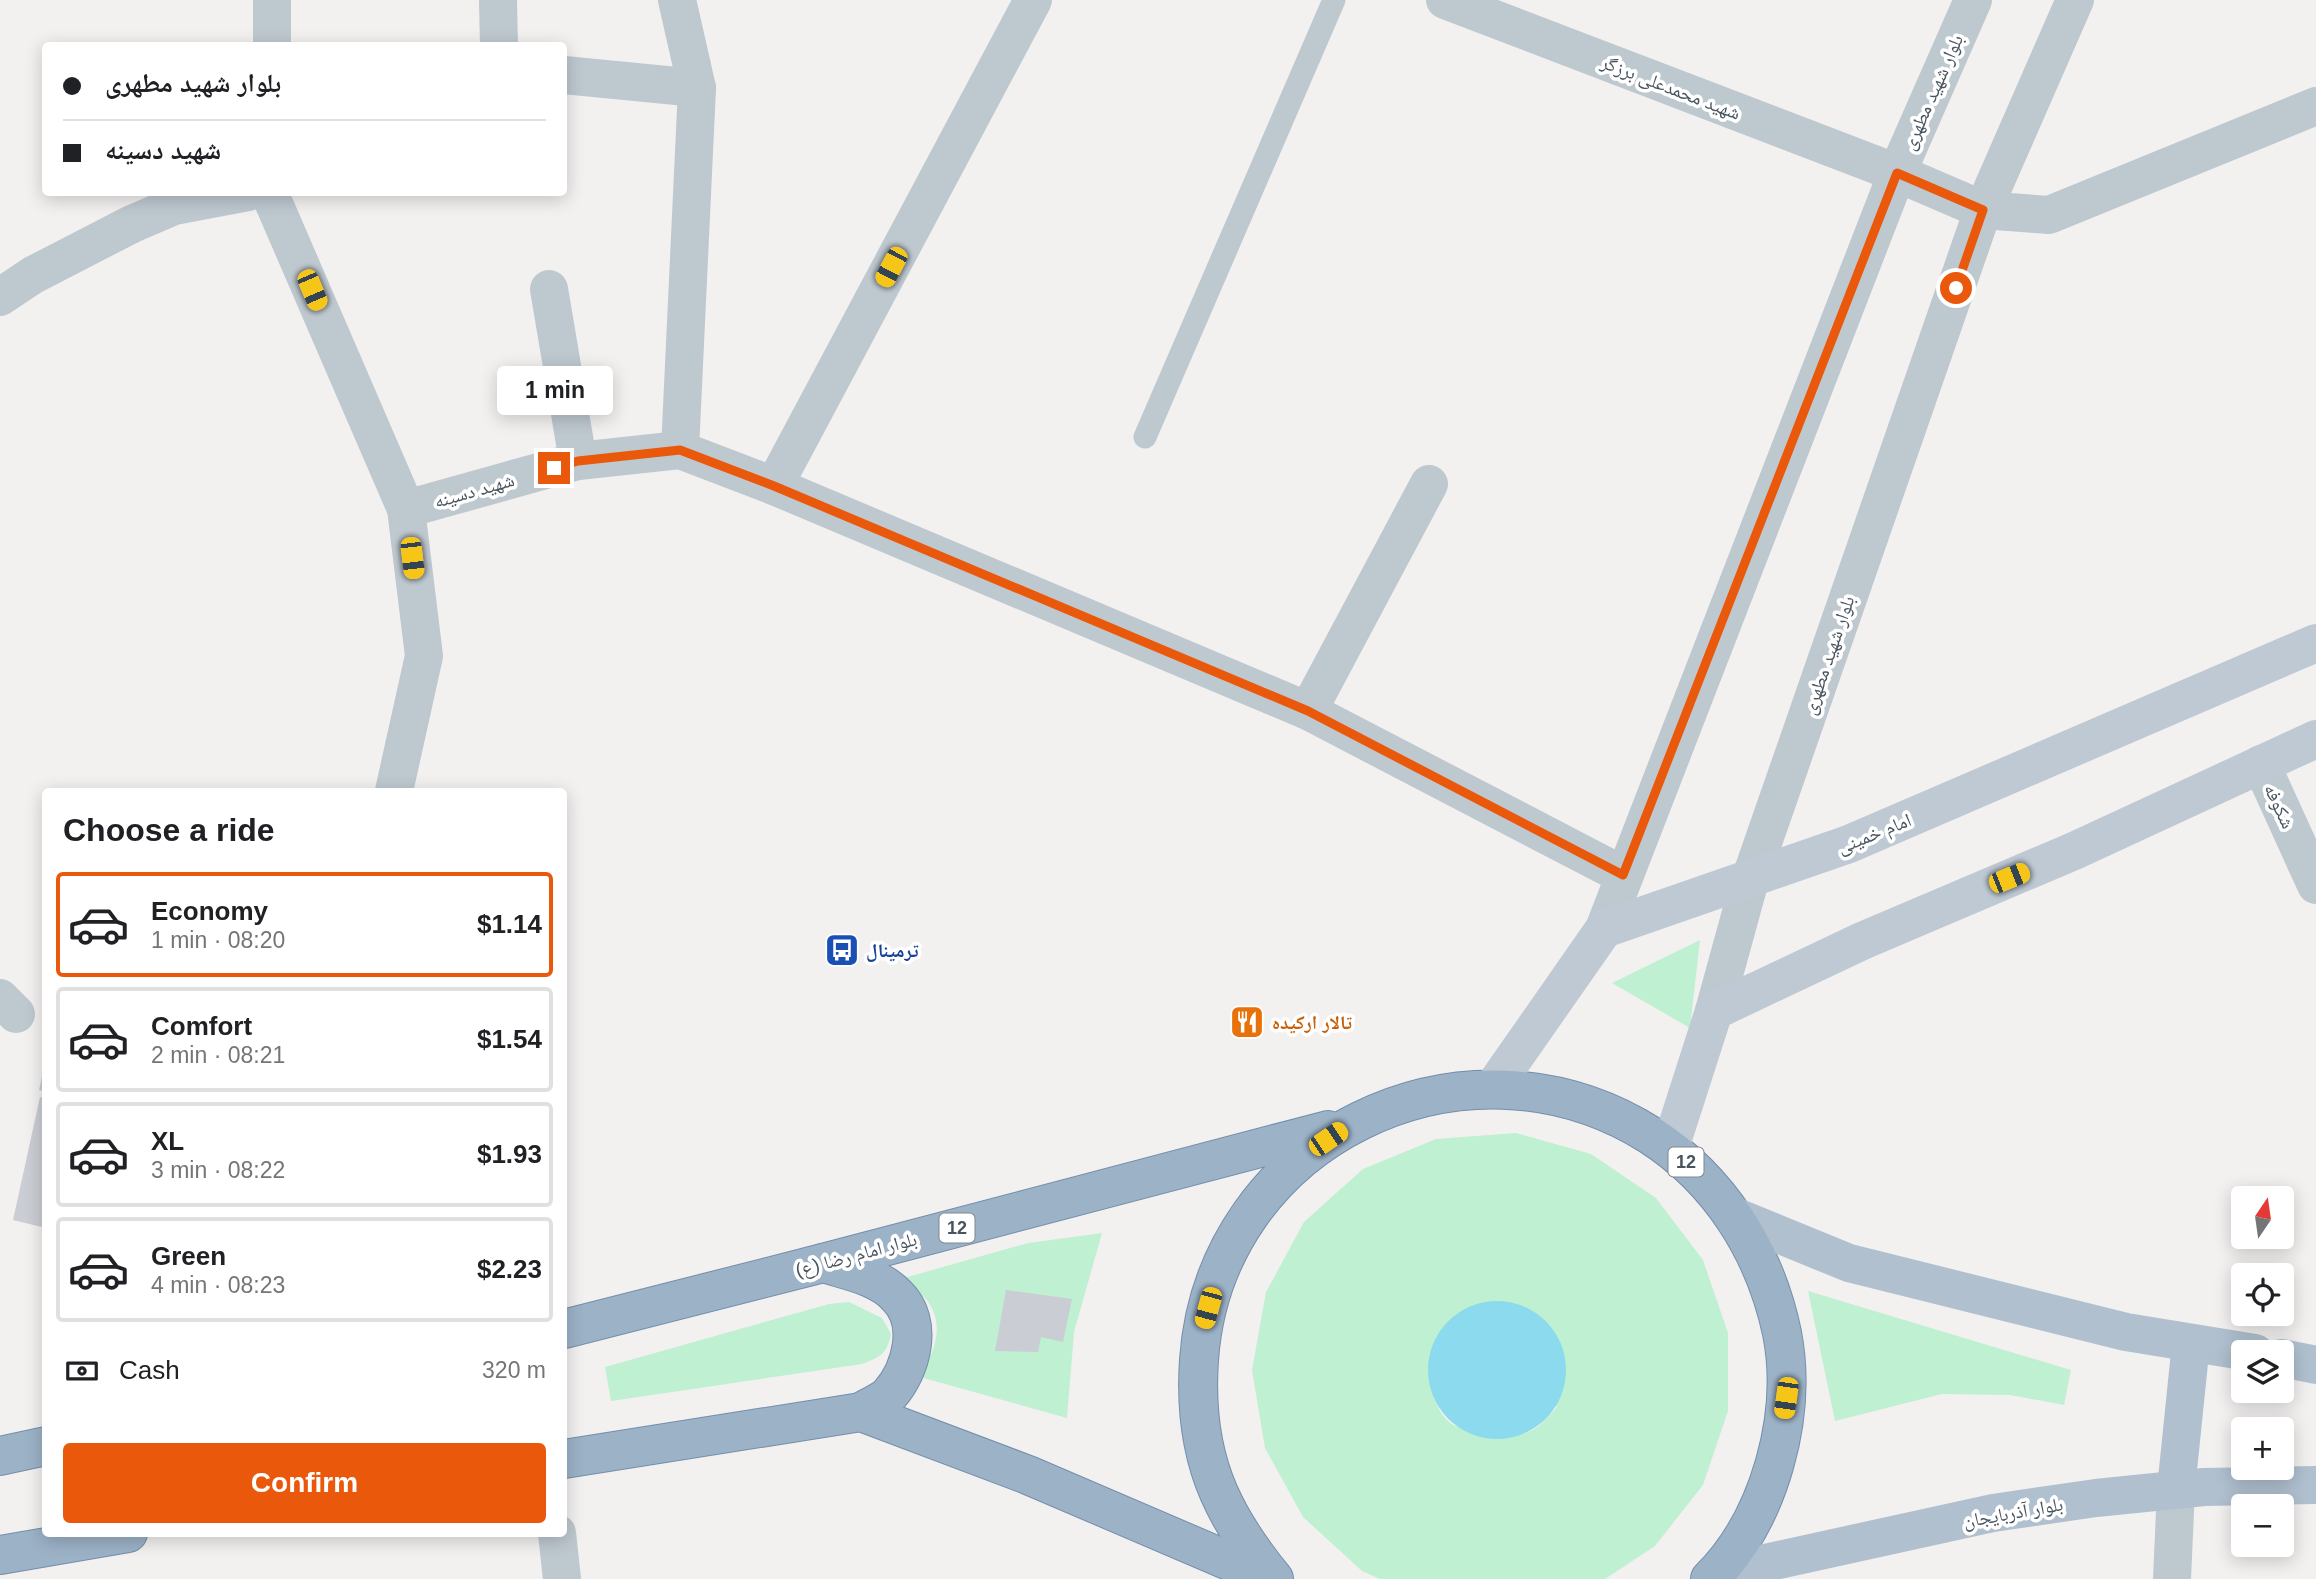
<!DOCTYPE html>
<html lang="en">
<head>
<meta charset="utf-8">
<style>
  :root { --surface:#fff; --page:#f6f6f6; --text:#202124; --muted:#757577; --line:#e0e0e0; --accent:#ea580c }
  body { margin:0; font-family:Helvetica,"Noto Naskh Arabic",sans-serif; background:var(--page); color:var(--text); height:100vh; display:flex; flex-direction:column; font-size:26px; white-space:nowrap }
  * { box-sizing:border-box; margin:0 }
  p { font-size:23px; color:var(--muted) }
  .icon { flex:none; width:38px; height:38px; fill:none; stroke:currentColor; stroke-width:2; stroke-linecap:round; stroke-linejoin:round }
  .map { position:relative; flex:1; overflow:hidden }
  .drawer { position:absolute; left:42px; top:788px; width:525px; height:749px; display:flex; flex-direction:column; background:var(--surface); border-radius:7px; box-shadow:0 4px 18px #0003 }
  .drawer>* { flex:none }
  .hud { position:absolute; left:42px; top:42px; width:525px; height:154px; border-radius:7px; box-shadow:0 4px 18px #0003; display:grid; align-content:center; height:154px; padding:0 21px; background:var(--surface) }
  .needle { width:46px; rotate:13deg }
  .fabs { position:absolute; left:2231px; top:1186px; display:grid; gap:14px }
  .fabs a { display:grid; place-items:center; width:63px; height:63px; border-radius:7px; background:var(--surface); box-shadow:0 4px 18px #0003; font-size:35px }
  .end { position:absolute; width:32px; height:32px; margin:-16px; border:9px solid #ea580c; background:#fff; box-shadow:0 0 0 4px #fff }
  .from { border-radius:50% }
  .bubble { position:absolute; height:49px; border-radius:7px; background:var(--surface); box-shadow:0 4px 18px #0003; font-size:23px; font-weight:700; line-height:49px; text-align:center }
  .car { position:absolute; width:21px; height:42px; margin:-21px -10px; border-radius:9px; box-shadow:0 0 5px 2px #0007; background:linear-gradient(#f5c518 24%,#345 0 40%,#f5c518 0 76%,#345 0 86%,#f5c518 0) }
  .hud b { display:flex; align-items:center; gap:24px; height:66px; font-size:26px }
  .hud b+b { border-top:2px solid var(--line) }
  .hud i { width:18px; height:18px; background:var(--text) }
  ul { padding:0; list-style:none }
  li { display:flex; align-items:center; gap:21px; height:105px; margin:0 14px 10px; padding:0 7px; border:4px solid var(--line); border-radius:7px }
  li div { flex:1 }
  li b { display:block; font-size:26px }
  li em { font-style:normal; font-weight:700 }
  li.on { border-color:var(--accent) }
  li>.icon { width:63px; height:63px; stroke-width:1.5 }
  h2 { padding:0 21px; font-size:32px; line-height:84px }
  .pay { display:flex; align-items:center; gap:18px; height:77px; padding:0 21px; font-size:26px }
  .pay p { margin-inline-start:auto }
  .button { display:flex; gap:14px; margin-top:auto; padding:14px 21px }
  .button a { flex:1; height:80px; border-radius:7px; background:var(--accent); color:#fff; font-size:28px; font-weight:700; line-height:80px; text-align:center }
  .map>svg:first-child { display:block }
  .green { fill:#bff0d1; fill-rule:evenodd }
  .water { fill:#8bdaee }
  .building { fill:#cacdd3 }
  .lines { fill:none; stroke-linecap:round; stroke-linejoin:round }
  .trunk-casing { stroke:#738eab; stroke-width:40 }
  .service { stroke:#bec8cf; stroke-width:23 }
  .minor { stroke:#bec8cf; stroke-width:38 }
  .tertiary { stroke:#bec8cf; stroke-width:38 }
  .secondary { stroke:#bec9d4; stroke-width:38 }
  .primary { stroke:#b0c0cf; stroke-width:38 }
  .trunk { stroke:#9cb2c7; stroke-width:38 }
  .route { stroke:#ea580c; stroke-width:9 }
  .labels { text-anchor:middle; stroke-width:7; stroke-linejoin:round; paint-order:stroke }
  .shield { fill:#fff; stroke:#7f878e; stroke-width:2 }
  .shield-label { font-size:18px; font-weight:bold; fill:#48545e }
  .street-label { font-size:19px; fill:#48545e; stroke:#fff }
  .transit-label { font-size:19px; font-weight:bold; fill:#164399; stroke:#fff; text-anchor:start }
  .food-label { font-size:19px; font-weight:bold; fill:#c56008; stroke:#fff; text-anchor:start }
</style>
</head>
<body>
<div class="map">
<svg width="2316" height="1579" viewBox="0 0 2316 1579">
  <rect width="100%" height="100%" fill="#f3f0f0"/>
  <!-- green -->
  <g class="green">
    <polygon points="1700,940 1690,1028 1612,983"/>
    <path d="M1516,1133L1591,1154L1656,1198L1703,1260L1728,1333V1411L1703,1485L1655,1546L1605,1579H1380L1362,1571L1303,1517L1265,1448L1252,1370L1266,1292L1304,1222L1363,1169L1436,1139ZM1428,1366L1557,1407C1529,1439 1526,1436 1486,1431C1477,1429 1466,1430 1458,1427C1436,1419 1429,1386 1428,1366Z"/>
    <path d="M1102,1233L1074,1332L1067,1418L920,1377C934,1352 947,1324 925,1298C919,1291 906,1285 897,1280L1028,1243Z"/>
    <polygon points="1808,1291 2071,1370 2064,1405 2010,1395 1942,1394 1835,1421"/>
    <path d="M849,1302L882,1318L891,1334C887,1354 880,1357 862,1364L611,1401L605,1367L829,1304Z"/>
  </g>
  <!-- water -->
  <circle class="water" cx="1497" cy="1370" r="69"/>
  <!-- building -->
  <g class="building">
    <polygon points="44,1068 46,1068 46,1092 39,1090"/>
    <polygon points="40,1097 46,1099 46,1228 13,1220"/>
    <polygon points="1006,1290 1072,1299 1063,1342 1041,1337 1038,1352 995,1351"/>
  </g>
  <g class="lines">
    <!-- trunk casing -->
    <g class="trunk-casing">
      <g id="trunk">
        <path d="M823,1263C848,1271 879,1276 897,1296C924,1322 912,1369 889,1395C882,1402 869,1407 861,1412"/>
        <polyline points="564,1329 823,1263 1328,1130"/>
        <polyline points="0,1456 46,1446"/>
        <polyline points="564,1459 861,1412 1028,1475 1271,1579"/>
        <polyline points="0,1555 128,1533"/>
        <path d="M1274,1579C1252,1552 1233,1525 1219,1493C1201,1452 1196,1404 1199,1360C1214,1139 1464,1018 1650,1135C1720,1180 1765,1252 1782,1333C1798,1415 1770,1519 1710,1579"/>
      </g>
    </g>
    <!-- service -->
    <polyline class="service" points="1145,437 1334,0"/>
    <!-- minor -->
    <g class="minor">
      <polyline points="498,0 499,46"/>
      <polyline points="677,0 697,88 680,450"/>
      <polyline points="1445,0 1897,173 1983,210 2049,215 2316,106"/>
      <polyline points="272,46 272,0"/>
      <polyline points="564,75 697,88"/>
      <polyline points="269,192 406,509 424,656 394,791"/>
      <polyline points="549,289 578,461"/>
      <polyline points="0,297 33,275 132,224 174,206 248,192"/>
      <polyline points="774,486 1033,0"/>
      <polyline points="406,509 578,461 680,450 774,486 1308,711 1623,875"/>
      <polyline points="1308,711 1429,484"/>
      <polyline points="2261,764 2316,885"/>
      <polyline points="0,998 16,1014"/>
      <polyline points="557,1533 562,1579"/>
      <polyline points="2172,1579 2176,1489"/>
    </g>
    <!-- tertiary -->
    <g class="tertiary">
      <polyline points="1604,929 1897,173 1973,0"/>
      <polyline points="1714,1011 1750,880 1983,210 2075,0"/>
    </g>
    <!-- secondary -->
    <g class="secondary">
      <polyline points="1493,1088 1604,929 1849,844 2316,643"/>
      <polyline points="1670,1148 1714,1011 1862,941 2074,851 2316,739"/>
    </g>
    <!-- primary -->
    <g class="primary">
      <polyline points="1734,1216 1849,1263 2126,1332 2255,1353"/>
      <polyline points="2282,1358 2316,1365"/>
      <polyline points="2176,1489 2191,1343"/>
      <polyline points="1715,1574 1993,1513 2096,1498 2204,1487 2316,1485"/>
    </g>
    <!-- trunk -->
    <use href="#trunk" class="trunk"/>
  </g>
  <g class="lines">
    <!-- route -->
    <polyline class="route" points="554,468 578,461 680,450 774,486 1308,711 1623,875 1897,173 1983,210 1956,288"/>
  </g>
  <!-- icons -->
  <defs>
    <g id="bus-square" transform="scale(1.75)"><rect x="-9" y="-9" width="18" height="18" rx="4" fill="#1a4fb4" stroke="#fff"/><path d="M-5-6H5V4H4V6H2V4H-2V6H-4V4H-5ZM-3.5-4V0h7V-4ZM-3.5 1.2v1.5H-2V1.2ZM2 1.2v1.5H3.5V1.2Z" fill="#fff"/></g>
    <g id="restaurant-square" transform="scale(1.75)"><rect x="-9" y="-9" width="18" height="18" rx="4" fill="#e8710a" stroke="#fff"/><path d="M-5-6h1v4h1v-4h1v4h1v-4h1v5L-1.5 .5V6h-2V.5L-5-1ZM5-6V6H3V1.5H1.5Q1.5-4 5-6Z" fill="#fff"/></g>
  </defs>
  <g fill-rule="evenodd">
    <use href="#bus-square" x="842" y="950"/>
    <use href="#restaurant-square" x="1247" y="1022"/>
  </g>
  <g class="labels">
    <!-- shield labels -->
    <g class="shield">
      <rect x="1668.5" y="1147.5" width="35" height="29" rx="5"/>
      <rect x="939.5" y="1213.5" width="35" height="29" rx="5"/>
    </g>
    <g class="shield-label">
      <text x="1686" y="1168">12</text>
      <text x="957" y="1234">12</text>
    </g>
    <!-- street labels -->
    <g class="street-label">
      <text transform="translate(1671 87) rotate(21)" y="7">شهید محمدعلی برزگر</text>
      <text transform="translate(1932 92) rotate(-66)" y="7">بلوار شهید مطهری</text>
      <text transform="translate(474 490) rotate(-16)" y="7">شهید دسینه</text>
      <text transform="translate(1828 655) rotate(-71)" y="7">بلوار شهید مطهری</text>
      <text transform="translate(2280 806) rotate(65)" y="7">شکوفه</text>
      <text transform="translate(1874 833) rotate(-22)" y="7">امام خمینی</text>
      <text transform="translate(856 1254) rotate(-15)" y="7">بلوار امام رضا (ع)</text>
      <text transform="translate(2013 1512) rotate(-10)" y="7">بلوار آذربایجان</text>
    </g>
    <!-- transit labels -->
    <g class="transit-label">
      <text x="866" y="957">ترمینال</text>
    </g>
    <!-- food labels -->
    <g class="food-label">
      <text x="1272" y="1029">تالار ارکیده</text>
    </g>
  </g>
</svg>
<div class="fabs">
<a><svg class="needle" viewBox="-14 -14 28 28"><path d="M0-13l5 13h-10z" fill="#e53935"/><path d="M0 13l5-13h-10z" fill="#757577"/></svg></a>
<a><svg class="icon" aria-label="locate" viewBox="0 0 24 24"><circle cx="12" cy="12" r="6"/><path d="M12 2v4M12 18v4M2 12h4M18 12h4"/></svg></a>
<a><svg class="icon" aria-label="layers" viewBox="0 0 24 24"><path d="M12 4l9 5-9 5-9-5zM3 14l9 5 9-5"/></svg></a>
<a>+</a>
<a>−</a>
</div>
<i class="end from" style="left:1956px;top:288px"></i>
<i class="end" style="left:554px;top:468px"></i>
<div class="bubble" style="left:497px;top:366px;width:116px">1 min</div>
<i class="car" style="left:891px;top:267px;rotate:208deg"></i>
<i class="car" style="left:312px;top:290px;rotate:157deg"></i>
<i class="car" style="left:412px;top:558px;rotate:173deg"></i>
<i class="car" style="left:2009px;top:878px;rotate:68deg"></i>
<i class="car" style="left:1328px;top:1139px;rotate:56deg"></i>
<i class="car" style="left:1208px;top:1308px;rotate:195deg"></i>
<i class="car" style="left:1786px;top:1398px;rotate:188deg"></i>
<div class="hud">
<b><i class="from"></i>بلوار شهید مطهری</b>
<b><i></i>شهید دسینه</b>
</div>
<section class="drawer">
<h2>Choose a ride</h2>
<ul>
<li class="on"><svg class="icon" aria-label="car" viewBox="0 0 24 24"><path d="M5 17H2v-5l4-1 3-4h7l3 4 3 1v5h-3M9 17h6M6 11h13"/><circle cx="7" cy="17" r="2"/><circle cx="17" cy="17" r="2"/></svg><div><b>Economy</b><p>1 min · 08:20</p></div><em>$1.14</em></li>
<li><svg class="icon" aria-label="car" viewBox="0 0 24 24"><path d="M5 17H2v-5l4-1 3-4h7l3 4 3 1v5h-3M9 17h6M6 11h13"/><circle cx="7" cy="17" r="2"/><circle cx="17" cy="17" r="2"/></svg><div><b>Comfort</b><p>2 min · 08:21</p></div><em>$1.54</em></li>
<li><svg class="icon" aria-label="car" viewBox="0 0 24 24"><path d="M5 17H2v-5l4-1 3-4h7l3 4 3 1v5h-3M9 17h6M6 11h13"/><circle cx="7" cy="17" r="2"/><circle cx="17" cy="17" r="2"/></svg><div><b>XL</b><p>3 min · 08:22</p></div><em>$1.93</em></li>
<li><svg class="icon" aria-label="car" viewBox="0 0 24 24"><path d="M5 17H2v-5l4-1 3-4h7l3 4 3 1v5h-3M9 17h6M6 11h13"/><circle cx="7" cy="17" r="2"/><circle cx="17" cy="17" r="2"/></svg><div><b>Green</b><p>4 min · 08:23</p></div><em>$2.23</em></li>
</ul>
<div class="pay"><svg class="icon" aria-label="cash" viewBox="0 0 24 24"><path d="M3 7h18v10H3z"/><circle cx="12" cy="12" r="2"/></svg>Cash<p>320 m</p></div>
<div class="button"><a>Confirm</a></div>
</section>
</div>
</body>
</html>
